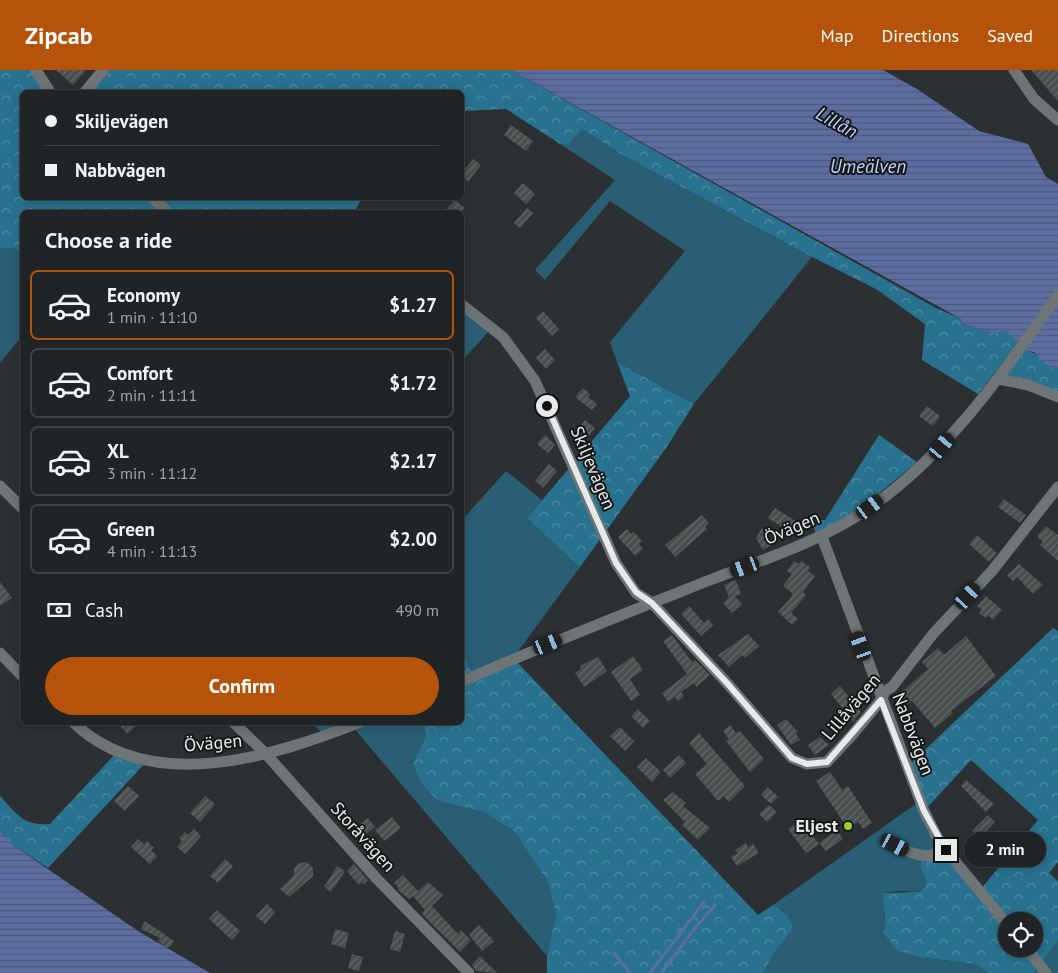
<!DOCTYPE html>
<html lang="en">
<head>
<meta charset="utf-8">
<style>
  :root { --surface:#212426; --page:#292c2e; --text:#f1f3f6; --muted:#a2a4a7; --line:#3e4143; --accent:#b45309 }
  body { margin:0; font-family:"PT Sans",sans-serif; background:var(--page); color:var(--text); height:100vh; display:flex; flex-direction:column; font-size:19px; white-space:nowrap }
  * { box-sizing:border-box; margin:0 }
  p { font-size:16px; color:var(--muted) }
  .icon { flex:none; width:28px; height:28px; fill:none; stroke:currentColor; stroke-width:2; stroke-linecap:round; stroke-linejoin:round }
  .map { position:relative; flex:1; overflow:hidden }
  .sheet { position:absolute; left:20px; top:140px; width:444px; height:515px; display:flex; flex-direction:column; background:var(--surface); border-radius:8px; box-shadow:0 2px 12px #0003,0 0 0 1px var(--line) }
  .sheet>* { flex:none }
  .top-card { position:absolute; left:20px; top:20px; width:444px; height:110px; border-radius:8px; box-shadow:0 2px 12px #0003,0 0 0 1px var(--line); display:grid; align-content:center; height:110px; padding:0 25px; background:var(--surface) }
  .controls { position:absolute; left:998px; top:842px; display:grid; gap:10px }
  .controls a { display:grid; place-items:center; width:45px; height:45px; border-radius:50%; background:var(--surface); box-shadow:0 2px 12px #0003,0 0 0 1px var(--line); font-size:25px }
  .end { position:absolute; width:22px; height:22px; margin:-11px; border:6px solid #e7eaeb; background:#111; box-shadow:0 0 0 2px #111 }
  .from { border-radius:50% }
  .bubble { position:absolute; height:35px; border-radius:18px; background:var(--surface); box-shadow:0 2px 12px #0003,0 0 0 1px var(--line); font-size:16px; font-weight:600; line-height:35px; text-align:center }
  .car { position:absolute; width:15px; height:30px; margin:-15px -8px; border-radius:6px; box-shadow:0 0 4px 1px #0007; background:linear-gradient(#222 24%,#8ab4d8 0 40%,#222 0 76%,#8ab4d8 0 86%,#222 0) }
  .top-card b { display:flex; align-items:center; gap:18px; height:48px; font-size:19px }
  .top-card b+b { border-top:1px solid var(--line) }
  .top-card i { width:12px; height:12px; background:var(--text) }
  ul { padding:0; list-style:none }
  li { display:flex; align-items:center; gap:15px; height:70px; margin:0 10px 8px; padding:0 15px; border:2px solid var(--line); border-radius:8px }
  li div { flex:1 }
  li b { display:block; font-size:19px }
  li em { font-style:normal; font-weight:600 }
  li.active { border-color:var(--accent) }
  li>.icon { width:45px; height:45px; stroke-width:1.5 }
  h2 { padding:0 25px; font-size:22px; line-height:60px }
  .pay { display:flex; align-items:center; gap:12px; height:55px; padding:0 25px; font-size:19px }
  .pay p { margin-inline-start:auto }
  .button { display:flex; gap:10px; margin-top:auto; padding:10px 25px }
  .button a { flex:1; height:58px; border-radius:30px; background:var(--accent); color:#fff; font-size:20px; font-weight:600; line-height:58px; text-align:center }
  header { display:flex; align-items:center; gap:30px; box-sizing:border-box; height:70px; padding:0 25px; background:var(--accent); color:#fff }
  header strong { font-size:24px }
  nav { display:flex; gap:28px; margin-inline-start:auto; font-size:18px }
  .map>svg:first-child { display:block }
  .green { fill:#295e75 }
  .forest { fill:url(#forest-crowns); fill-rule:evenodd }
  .water { fill:url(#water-rules) }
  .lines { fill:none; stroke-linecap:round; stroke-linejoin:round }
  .stream { stroke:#5b6da1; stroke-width:3 }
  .building { fill:url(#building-hatch) }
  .minor { stroke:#6f7476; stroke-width:11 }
  .route { stroke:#e7eaeb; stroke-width:6 }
  .poi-dot { fill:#98cb37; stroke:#161818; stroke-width:2 }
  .labels { text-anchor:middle; stroke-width:4; stroke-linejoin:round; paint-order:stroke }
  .street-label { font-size:18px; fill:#e7eaeb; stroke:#161818 }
  .poi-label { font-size:18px; font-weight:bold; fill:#e7eaeb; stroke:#161818; text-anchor:end }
  .water-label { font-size:19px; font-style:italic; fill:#bdcffe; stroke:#161818 }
</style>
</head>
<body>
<header>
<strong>Zipcab</strong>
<nav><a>Map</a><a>Directions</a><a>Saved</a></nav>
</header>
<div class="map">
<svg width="1058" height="903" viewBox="0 0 1058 903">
  <defs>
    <pattern id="forest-crowns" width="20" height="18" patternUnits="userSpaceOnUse" patternTransform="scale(1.25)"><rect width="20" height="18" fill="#29728f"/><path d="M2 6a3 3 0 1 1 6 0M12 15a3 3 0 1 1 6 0" fill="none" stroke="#528da4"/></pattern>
    <pattern id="water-rules" width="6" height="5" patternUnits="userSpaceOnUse" patternTransform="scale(1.25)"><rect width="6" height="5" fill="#5b6da1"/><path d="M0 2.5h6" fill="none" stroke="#505a74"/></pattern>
    <pattern id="building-hatch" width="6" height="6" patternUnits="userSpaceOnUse" patternTransform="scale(1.25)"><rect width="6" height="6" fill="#494e4e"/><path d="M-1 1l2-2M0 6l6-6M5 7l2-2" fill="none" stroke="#636868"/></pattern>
  </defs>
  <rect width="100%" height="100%" fill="#2c3032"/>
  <!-- green -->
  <g class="green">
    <polygon points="582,59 624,86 812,187 694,334 617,292 610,272 685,181 610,131 545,210 535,200 615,110 560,74 569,74"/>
    <polygon points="0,178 14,178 22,182 22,266 0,293"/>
    <polygon points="461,239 490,260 461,292"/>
    <polygon points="506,401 542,430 527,448 580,497 513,588 474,606 461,580 461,451"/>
    <polygon points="311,653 422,653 426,666 413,694 438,731 483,742 514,761 548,812 556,845 547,886 352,656 326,666"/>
    <polygon points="920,731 940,773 920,796 927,812 919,822 902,821 882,823 885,842 884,864 925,888 976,894 988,903 763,903 776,880 787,845 773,835"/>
    <polygon points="1058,871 1058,903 1034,903"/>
  </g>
  <!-- forest -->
  <g class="forest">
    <polygon points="0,0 36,0 50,22 22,22 22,128 362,128 354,142 22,142 22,182 14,178 0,178"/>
    <polygon points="103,0 511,0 936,238 961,249 962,254 993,263 1007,261 1015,267 1018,273 978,324 922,290 925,254 876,219 812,187 624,86 582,59 569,74 560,74 506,39 461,41 461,22 85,22"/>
    <path d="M1025,280C1033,281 1049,293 1058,298V327L998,309Z"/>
    <polygon points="617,292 694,334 666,378 580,497 527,448 630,326"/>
    <polygon points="879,365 917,392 866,434 816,465 812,450 825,450"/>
    <path d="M1053,558L1058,561V792L1049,803L1058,811V871L1034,903H988L976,894L925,888L898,881L884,864L885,842L882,823L920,822L927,812L920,796L926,782L940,773L980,820L1038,750L971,690L924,741L906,698ZM1006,851H1034V879H1006Z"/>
    <polygon points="461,580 474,606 513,588 758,845 773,835 787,845 793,858 776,880 763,903 547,903 547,886 556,845 548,812 514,761 483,742 438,731 421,712 413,694 426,666 422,653 461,652"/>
    <path d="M117,682L148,690L48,798L10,773L0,761V726C17,744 23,756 50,754Z"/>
  </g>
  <!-- water -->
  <g class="water">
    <polygon points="511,0 883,0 917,19 979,61 1028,74 1046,107 1058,114 1058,298 1049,297 1034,282 1025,280 1007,261 993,263 962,254 961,249"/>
    <polygon points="0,761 10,773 138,861 210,903 0,903"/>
  </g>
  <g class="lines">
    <!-- stream -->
    <g class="stream">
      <polyline points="614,883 630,903"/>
      <polyline points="650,903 704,832"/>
      <polyline points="661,903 696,857 715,835"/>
    </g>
  </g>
  <!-- building -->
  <g class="building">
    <polygon points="56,0 86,0 73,15"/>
    <polygon points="1031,0 1058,0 1058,31"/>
    <polygon points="511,55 533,71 526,81 504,65"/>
    <polygon points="473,89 481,95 468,112 461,104"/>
    <polygon points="523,113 535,124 526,134 514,123"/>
    <polygon points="455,130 465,138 461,142 444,142"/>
    <polygon points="527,138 533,143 520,158 514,153"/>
    <polygon points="543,241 559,259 552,266 536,248"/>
    <polygon points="545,279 555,290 546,299 536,288"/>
    <polygon points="583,318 590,324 588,327 597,334 592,340 575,327"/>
    <polygon points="927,336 940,346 933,356 919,346"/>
    <polygon points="585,350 595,358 586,369 576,362"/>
    <polygon points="545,365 555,375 548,383 537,374"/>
    <polygon points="549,394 557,401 543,418 535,411"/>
    <polygon points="1004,429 1026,445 1020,453 998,437"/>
    <polygon points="775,438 797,452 790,462 768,448"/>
    <polygon points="702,445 709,453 705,457 707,459 675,487 665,475"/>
    <polygon points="1046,456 1058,465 1058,491 1040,475 1043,472 1037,466"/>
    <polygon points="762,458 771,475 763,480 756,468"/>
    <polygon points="627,459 631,464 634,462 642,471 639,474 643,479 635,486 618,467"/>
    <polygon points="977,465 997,483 989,492 969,474"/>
    <polygon points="794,491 799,494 801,491 810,497 808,501 815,506 803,522 806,525 791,543 798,549 792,555 778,542 792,526 792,523 783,516 792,504 787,501"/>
    <polygon points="1019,494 1043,515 1033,524 1017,507 1013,511 1007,505"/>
    <polygon points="736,510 741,524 735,526 742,534 732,543 723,533 729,527 724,515"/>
    <polygon points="0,512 12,528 0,536"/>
    <polygon points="986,526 1002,540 993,550 988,545 986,548 979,543 982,540 977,536"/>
    <polygon points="689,536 704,553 708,549 713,555 701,566 681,544"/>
    <polygon points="748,564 759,576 745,588 742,585 729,597 718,585"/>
    <polygon points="672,565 692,592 695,590 710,605 696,617 694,613 681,622 684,626 678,631 675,627 668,632 662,623 687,604 663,571"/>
    <polygon points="966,566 996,606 951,641 953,643 935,658 912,631 907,635 898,625 928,599 922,592 938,578 944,585"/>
    <polygon points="633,586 643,600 630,609 640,625 631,631 611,602"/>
    <polygon points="598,587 607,601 584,617 575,603 581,599 580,596"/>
    <polygon points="840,616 861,642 853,652 831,624"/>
    <polygon points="638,639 650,651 643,658 631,646"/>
    <polygon points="786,649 798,662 796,664 800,670 791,675 777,655"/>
    <polygon points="117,652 140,652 127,664"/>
    <polygon points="730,655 736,663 740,661 764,689 750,702 726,671 729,669 723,661"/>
    <polygon points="620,657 634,671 625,681 610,666"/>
    <polygon points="699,663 745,716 729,732 723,726 718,731 695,704 707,694 689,673"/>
    <polygon points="820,667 829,675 815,685 808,675"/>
    <polygon points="679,685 686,693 670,708 663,700"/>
    <polygon points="646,688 661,702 652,712 637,697"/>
    <polygon points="830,702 842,720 848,716 872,753 863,759 858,752 848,759 816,711"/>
    <polygon points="966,710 994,734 986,742 961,716"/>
    <polygon points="128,716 139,726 125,741 114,731"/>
    <polygon points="768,717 778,727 771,734 761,725"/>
    <polygon points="673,722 686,733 683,736 710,758 698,770 682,755 685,752 663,730"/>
    <polygon points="205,726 215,734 200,752 190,743"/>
    <polygon points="769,735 777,742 767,752 759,744"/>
    <polygon points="988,745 995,752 980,768 972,761"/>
    <polygon points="392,747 401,758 384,771 375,760"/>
    <polygon points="368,748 375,757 365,765 358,756"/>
    <polygon points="798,752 803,759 806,757 819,774 806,783 788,759"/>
    <polygon points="194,759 201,766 185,784 177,777 182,771 179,768 185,762 188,765"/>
    <polygon points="837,760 843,769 826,781 819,773"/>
    <polygon points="138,769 144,774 147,771 154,778 151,780 157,786 150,794 131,777"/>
    <polygon points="746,773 748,777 753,774 759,783 737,796 731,787 738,783 735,780"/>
    <polygon points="225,789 233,796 218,813 210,806"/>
    <polygon points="307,792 313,798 313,806 289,827 280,819 294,805 294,798 299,793"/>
    <polygon points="354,794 368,810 364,814 362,812 359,815 347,801"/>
    <polygon points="337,796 345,801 331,822 324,817"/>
    <polygon points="403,805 418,821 428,812 443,825 432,836 458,864 461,860 471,870 460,882 426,848 422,843 425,840 413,826 409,829 398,820 399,818 394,813"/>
    <polygon points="267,834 275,842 265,854 256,846"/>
    <polygon points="217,840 240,861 232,870 209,849"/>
    <polygon points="145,851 174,871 172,875 167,878 158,871 160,868 141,859"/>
    <polygon points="479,855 494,871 482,881 469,865"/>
    <polygon points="335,859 349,863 345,878 331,874"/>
    <polygon points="395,861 405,864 400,882 390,879"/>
    <polygon points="352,884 363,887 359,901 348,898"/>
    <polygon points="480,886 497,903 476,901 472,895"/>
  </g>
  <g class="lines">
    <!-- minor -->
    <g class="minor">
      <polyline points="36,0 50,22"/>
      <polyline points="1014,0 1034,29 1058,50"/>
      <polyline points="85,22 103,0"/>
      <polyline points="152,128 168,142"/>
      <polyline points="461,234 503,267 535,311 616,493 636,523 652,533 727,613 792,688 807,694 827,692 853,664 881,630 885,621 892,617 933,564 992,501 1058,417"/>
      <polyline points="998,309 1028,315 1058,327"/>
      <polyline points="0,416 22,438"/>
      <polyline points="822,467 924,741 940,773 1006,853"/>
      <polyline points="0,583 22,606"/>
      <path d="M461,612C543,575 626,543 710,510C765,489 822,471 871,437C949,382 1004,302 1058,225"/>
      <path d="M73,652C150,727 274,686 361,652"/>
      <polyline points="233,652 266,684 377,809 469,903"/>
      <path d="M895,775C912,784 928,791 946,780"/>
      <polyline points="1027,879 1046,903"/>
    </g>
  </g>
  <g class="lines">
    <!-- route -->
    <polyline class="route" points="547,336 616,493 636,522 652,533 727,613 792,688 807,694 827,692 881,630 924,741 946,780"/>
  </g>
  <!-- markers -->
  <circle class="poi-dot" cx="848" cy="756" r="5"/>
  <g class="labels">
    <!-- street labels -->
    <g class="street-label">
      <text transform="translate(593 398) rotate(67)" y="6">Skiljevägen</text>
      <text transform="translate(792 458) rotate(-23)" y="6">Övägen</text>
      <text transform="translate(851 637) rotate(-50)" y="6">Lillåvägen</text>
      <text transform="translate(913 664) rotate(69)" y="6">Nabbvägen</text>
      <text transform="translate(213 673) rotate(-5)" y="6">Övägen</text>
      <text transform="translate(363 767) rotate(48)" y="6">Storåvägen</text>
    </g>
    <!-- poi labels -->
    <g class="poi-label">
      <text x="838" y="762">Eljest</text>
    </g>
    <!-- water labels -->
    <g class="water-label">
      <text transform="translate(837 52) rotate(29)" y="7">Lillån</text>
      <text x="868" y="103">Umeälven</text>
    </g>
  </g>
</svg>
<div class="controls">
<a><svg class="icon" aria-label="locate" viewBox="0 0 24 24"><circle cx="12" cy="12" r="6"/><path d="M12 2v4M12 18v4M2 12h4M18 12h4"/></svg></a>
</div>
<i class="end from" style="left:547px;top:336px"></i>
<i class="end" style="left:946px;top:780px"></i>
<div class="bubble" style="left:964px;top:762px;width:82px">2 min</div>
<i class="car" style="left:942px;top:376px;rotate:40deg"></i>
<i class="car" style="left:870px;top:437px;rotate:53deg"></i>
<i class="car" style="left:745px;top:497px;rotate:249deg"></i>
<i class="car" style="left:968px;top:526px;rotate:42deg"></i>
<i class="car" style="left:548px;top:574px;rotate:68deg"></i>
<i class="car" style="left:861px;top:576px;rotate:340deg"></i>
<i class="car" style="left:895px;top:775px;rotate:118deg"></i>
<div class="top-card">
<b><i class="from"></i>Skiljevägen</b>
<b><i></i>Nabbvägen</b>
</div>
<section class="sheet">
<h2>Choose a ride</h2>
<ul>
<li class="active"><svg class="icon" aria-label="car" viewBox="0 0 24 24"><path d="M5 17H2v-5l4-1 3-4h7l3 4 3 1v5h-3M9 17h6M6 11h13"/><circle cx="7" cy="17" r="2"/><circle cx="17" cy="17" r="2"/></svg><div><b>Economy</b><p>1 min · 11:10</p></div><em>$1.27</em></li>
<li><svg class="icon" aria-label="car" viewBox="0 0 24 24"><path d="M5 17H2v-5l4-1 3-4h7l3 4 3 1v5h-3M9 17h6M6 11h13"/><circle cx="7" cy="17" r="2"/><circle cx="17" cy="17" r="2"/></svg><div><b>Comfort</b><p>2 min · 11:11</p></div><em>$1.72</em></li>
<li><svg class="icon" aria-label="car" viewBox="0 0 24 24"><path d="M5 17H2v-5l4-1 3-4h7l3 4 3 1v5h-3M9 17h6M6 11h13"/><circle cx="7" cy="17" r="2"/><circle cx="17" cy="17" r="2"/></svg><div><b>XL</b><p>3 min · 11:12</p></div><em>$2.17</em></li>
<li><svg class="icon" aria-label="car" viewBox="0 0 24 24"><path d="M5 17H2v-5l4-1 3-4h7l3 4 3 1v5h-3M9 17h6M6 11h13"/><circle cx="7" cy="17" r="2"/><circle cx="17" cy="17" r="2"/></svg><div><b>Green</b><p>4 min · 11:13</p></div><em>$2.00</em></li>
</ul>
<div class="pay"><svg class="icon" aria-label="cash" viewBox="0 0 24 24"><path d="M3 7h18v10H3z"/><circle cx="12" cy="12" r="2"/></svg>Cash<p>490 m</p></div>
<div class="button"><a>Confirm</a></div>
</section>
</div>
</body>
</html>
